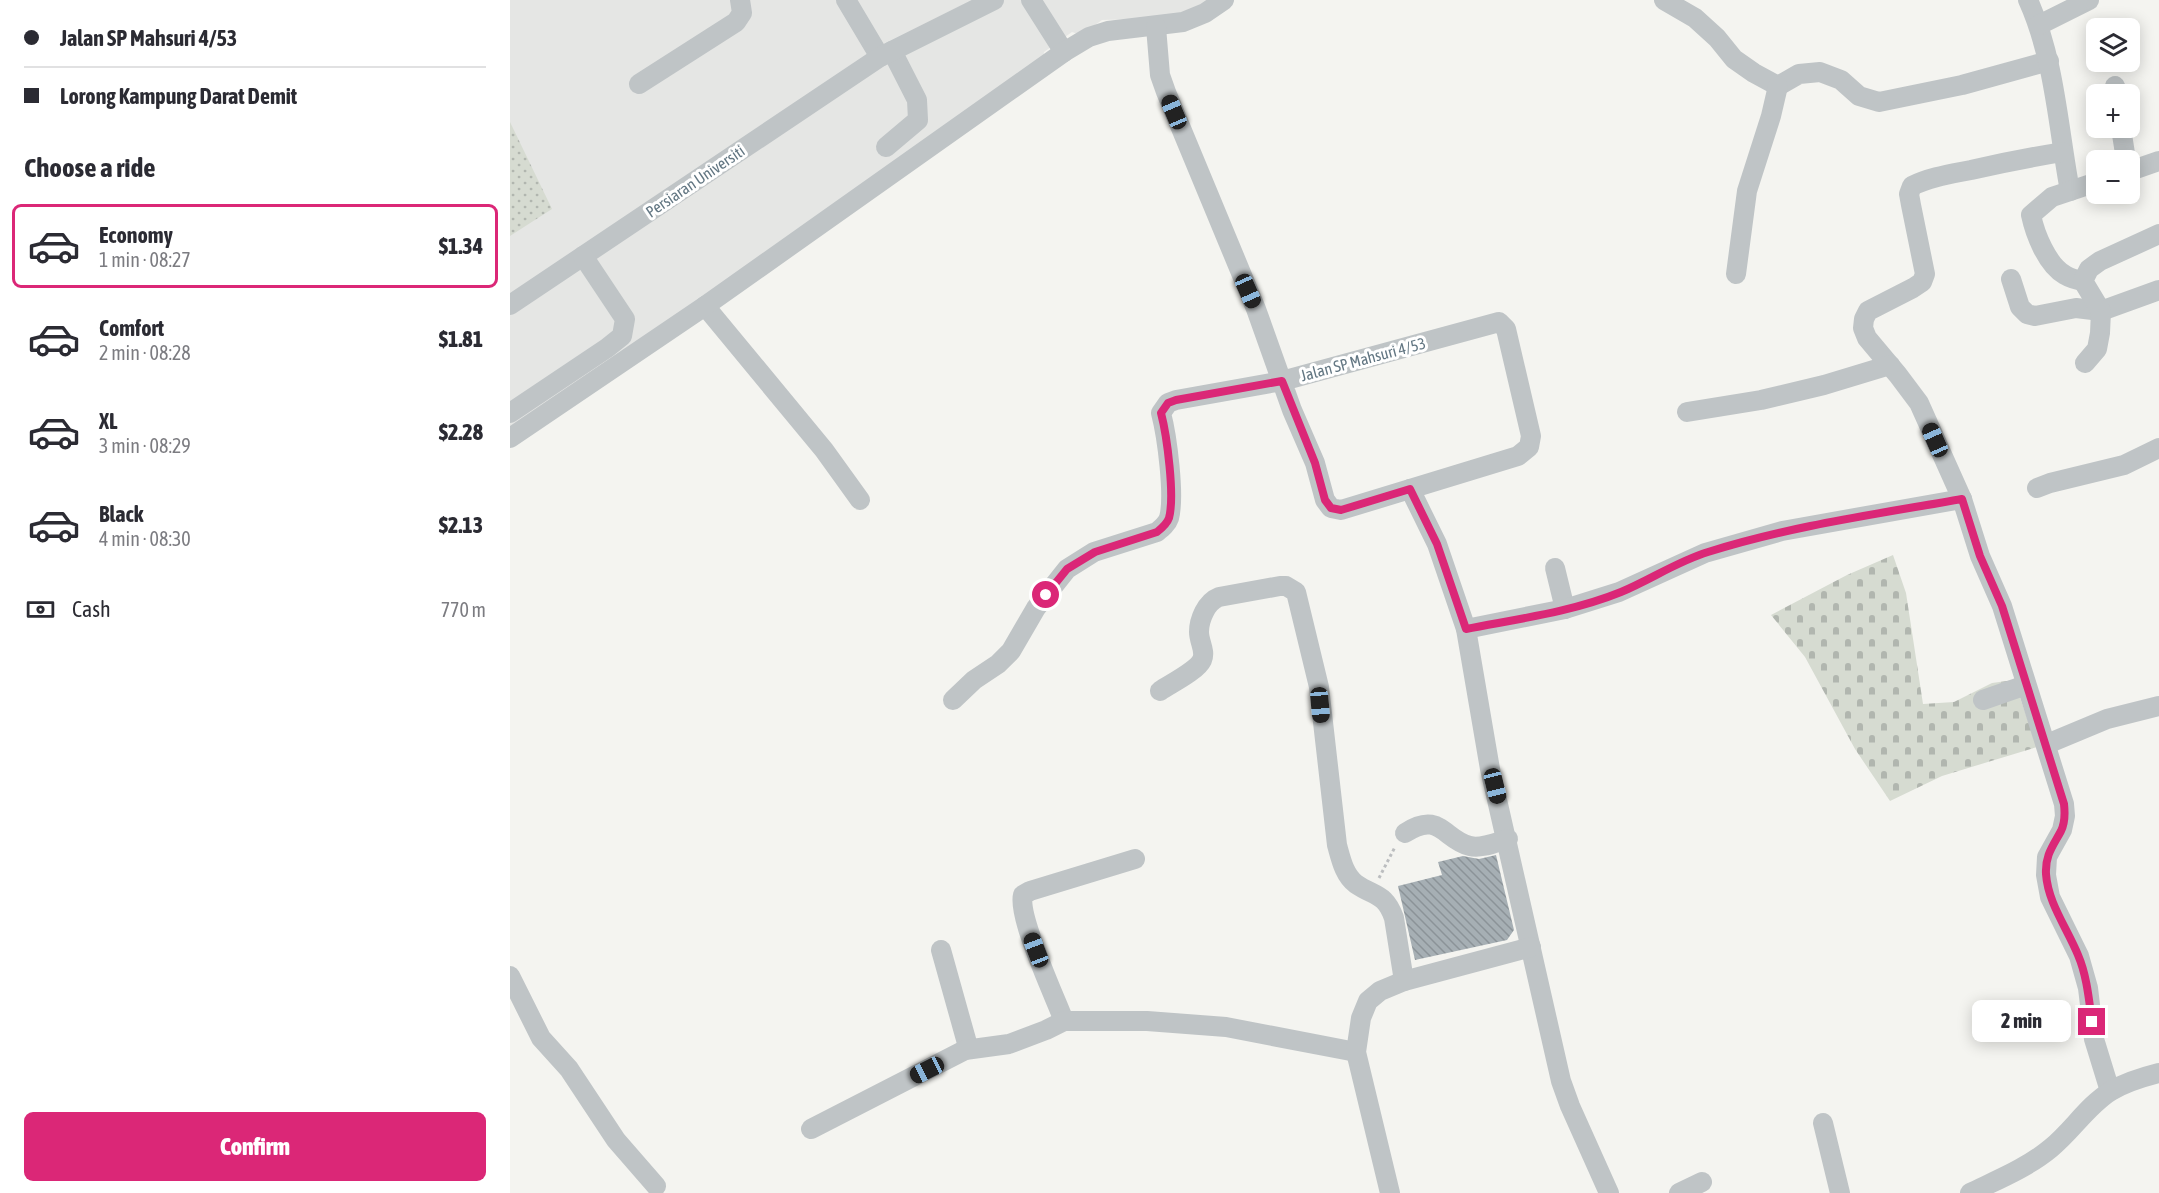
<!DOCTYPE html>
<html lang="en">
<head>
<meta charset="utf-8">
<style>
  :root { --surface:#fff; --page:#f7f7f7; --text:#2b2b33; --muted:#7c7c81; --line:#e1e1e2; --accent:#db2777 }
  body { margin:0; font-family:"Asap Condensed",sans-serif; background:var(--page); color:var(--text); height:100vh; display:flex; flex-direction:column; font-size:22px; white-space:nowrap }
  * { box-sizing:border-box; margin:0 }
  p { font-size:20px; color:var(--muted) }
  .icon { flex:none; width:33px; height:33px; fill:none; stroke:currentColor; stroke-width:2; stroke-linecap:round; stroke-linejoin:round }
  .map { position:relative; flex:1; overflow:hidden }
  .sheet { display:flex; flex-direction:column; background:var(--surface); width:510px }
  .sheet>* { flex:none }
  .top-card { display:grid; align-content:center; height:132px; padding:0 24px; background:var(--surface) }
  .fabs { position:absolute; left:1576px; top:18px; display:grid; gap:12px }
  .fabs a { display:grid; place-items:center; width:54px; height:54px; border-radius:9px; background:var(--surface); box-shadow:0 3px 15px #0003; font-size:30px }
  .end { position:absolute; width:27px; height:27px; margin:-14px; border:8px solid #db2777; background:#fff; box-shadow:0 0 0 3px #fff }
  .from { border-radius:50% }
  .bubble { position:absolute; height:42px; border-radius:9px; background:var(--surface); box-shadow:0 3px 15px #0003; font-size:20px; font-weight:800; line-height:42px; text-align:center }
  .car { position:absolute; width:18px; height:36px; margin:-18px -9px; border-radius:8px; box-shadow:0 0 4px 2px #0007; background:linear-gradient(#222 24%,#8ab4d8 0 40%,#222 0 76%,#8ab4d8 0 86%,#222 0) }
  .top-card b { display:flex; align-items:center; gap:21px; height:57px; font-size:22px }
  .top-card b+b { border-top:2px solid var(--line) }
  .top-card i { width:15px; height:15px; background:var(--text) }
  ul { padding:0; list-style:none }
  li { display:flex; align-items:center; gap:18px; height:84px; margin:0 12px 9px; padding:0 12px; border:3px solid transparent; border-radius:9px }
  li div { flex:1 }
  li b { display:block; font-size:22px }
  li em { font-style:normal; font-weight:800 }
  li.active { border-color:var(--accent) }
  li>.icon { width:54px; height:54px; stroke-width:1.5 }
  h2 { padding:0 24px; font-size:27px; line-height:72px }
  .pay { display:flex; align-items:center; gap:15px; height:66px; padding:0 24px; font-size:22px }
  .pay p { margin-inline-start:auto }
  .button { display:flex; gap:12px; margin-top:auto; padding:12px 24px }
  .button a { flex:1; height:69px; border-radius:9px; background:var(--accent); color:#fff; font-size:24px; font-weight:800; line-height:69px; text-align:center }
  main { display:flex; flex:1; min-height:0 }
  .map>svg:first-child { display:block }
  .built { fill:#e5e6e4 }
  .grass { fill:url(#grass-dots) }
  .cemetery { fill:url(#cemetery-stones) }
  .building { fill:url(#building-back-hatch) }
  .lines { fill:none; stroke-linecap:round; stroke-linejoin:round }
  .path { stroke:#bbbdbf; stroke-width:3; stroke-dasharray:3 3; stroke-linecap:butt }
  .minor { stroke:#bfc4c6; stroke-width:20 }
  .route { stroke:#db2777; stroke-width:8 }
  .labels { text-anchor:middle; stroke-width:6; stroke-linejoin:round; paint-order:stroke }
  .street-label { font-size:16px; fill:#627682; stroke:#fff }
</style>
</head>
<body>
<main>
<section class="sheet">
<div class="top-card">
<b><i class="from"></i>Jalan SP Mahsuri 4/53</b>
<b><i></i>Lorong Kampung Darat Demit</b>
</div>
<h2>Choose a ride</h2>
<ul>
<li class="active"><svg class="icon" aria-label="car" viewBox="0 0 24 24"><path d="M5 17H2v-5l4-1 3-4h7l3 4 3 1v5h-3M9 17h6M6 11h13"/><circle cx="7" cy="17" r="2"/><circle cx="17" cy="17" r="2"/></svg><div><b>Economy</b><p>1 min · 08:27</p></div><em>$1.34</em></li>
<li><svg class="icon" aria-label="car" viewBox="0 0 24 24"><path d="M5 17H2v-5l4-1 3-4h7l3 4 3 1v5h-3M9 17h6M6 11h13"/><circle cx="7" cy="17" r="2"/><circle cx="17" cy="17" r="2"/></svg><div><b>Comfort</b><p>2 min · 08:28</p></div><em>$1.81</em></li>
<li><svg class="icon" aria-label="car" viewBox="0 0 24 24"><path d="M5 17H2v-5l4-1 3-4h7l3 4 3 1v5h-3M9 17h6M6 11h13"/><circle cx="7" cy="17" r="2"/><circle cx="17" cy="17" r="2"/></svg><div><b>XL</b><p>3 min · 08:29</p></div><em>$2.28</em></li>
<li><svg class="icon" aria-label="car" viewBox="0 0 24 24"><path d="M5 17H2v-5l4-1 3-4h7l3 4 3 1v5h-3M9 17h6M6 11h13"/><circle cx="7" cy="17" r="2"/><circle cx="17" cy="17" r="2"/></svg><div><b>Black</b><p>4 min · 08:30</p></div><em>$2.13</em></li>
</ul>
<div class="pay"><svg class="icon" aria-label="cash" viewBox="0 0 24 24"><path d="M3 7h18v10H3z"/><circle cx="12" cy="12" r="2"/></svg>Cash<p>770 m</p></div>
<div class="button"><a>Confirm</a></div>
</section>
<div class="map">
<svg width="1649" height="1193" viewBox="0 0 1649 1193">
  <defs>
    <pattern id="grass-dots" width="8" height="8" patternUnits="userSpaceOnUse" patternTransform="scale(1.5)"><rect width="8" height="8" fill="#d6dbd1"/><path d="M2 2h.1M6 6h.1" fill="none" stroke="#b1b6af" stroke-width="1.8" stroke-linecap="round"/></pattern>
    <pattern id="cemetery-stones" width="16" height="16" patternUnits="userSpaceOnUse" patternTransform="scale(1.5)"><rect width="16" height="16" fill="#d6dbd1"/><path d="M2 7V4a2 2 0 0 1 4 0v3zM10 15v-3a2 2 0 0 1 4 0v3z" fill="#b1b6af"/></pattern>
    <pattern id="building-back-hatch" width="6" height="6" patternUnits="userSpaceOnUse" patternTransform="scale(1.5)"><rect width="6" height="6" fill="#a6afb4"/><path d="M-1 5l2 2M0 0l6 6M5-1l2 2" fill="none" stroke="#8b9398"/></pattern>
  </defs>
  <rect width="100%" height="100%" fill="#f4f4f0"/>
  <!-- built -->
  <polygon class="built" points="0,0 703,0 661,18 592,20 571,35 562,32 534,52 533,64 0,429"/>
  <!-- grass -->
  <polygon class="grass" points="0,122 42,209 0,236"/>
  <!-- cemetery -->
  <polygon class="cemetery" points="1383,555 1396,593 1413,704 1444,702 1482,683 1504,680 1527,747 1432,776 1380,801 1345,749 1295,657 1261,615 1337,575"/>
  <!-- building -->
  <polygon class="building" points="986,855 1004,930 997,940 905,960 888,886 932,875 928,862 953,856 969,859"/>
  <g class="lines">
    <!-- path -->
    <polyline class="path" points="869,878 885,847"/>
    <!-- minor -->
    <g class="minor">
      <polyline points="336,0 370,57"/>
      <polyline points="521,0 554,52"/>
      <polyline points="1154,0 1185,18 1207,38 1224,59 1244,73 1268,86 1289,74 1310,72 1331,80 1349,96 1369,102 1452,85 1539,61"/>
      <path d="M1518,0C1545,60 1548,127 1560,191"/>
      <polyline points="1529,25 1579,0"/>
      <polyline points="129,84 226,22 232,13 230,0"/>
      <polyline points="1605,86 1607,94"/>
      <polyline points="1611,128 1616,160"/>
      <polyline points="376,147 408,120 407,100 382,51"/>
      <path d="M1553,152C1522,157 1491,163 1461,170C1441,174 1420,177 1402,186L1399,194L1401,205L1415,274L1412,282L1403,288L1358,311L1354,319L1353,328L1357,338L1388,375L1409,403L1452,499L1470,556L1492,606L1554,804L1555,816L1552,830L1537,857L1536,875L1540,897L1569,956L1578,988L1584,1039L1600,1091"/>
      <polyline points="1620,171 1649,161"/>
      <polyline points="1226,274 1237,191 1261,116 1268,86"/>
      <polyline points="1501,279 1510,307 1517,314 1525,316 1566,308 1591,311 1649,290"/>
      <path d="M1573,281C1567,280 1560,278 1555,275C1537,265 1525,234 1521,215L1542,197L1587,182"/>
      <polyline points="0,305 370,57 484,0"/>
      <polyline points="195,306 314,450 350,500"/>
      <polyline points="1575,363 1587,349 1590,333 1591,311 1573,281 1579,269 1590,261 1649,234"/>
      <polyline points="1177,412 1251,400 1314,385 1380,365"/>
      <polyline points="0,413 97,348 112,336 115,319 73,256"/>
      <polyline points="0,438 195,306 554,52 579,37 598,31 673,22 695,13 714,0"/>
      <polyline points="1527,488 1540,483 1614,465 1649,448"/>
      <polyline points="900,489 927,544 956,629 980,769 1051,1081 1060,1106 1099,1193"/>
      <polyline points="1045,568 1055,609"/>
      <polyline points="956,629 1055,609 1109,592 1195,553 1272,531 1452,499"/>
      <path d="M650,691C660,684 687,671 692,660C696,651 689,642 689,632C689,620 696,602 709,597L770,586H776L786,592L809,687L827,845C831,859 834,875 846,884C865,897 875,893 884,918L894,981"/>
      <path d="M443,700L464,680L488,664L501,651L526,608L557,569L584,552L647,532C652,528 657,524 659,518C665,496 657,436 651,413L658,403L666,400L772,381L989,322L996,329L1021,436L1019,447L1008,456L831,510L821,508L815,500L805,463L782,410L746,309L656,92L650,75L646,27"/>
      <polyline points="1473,700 1516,685"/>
      <polyline points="1537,744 1597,719 1649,706"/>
      <path d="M895,833C930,810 934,840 960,846C971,849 987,842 998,839"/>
      <polyline points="431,950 457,1043 455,1050"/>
      <polyline points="0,976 31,1038 59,1069 106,1140 146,1186"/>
      <path d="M554,1021C545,997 507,916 513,895L520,891L625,859"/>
      <polyline points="1313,1123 1330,1193"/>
      <polyline points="301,1129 455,1050 499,1044 536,1030 554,1021 637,1021 716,1027 846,1052"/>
      <polyline points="880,1193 846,1052 851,1018 858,1001 870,991 894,981 1021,947"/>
      <polyline points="1169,1193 1192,1182"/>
      <path d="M1460,1193C1487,1180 1517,1168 1541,1148C1562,1131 1578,1105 1601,1091C1616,1082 1633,1077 1649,1073"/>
    </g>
  </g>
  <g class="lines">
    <!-- route -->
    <path class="route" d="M536,595L557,569L585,552L647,532C652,528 657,524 659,518C665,496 657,436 651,413L658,403L666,400L772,381L805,463L815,500L821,508L831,510L900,489L927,544L956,629C1007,619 1062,612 1111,592C1140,580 1168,561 1198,552C1280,526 1367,514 1452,499L1470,556L1492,606L1554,804C1555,813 1555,823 1551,831C1543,846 1535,855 1536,874C1538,903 1557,928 1568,955C1577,976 1579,1000 1582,1022"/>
  </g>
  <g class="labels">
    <!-- street labels -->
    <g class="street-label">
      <text transform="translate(185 181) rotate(-34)" y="6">Persiaran Universiti</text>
      <text transform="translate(853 359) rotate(-15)" y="6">Jalan SP Mahsuri 4/53</text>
    </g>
  </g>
</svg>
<div class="fabs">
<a><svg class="icon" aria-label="layers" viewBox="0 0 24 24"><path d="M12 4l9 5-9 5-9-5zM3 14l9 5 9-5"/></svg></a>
<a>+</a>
<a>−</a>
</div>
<i class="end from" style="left:536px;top:595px"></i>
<i class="end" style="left:1582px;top:1022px"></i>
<div class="bubble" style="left:1462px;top:1000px;width:99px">2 min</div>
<i class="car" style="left:664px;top:112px;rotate:337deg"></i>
<i class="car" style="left:738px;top:291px;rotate:156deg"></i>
<i class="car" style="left:1425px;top:440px;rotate:336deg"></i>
<i class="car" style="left:810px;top:705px;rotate:175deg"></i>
<i class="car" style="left:985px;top:786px;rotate:166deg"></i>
<i class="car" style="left:526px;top:950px;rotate:339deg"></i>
<i class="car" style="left:417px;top:1070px;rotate:243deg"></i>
</div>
</main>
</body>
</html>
